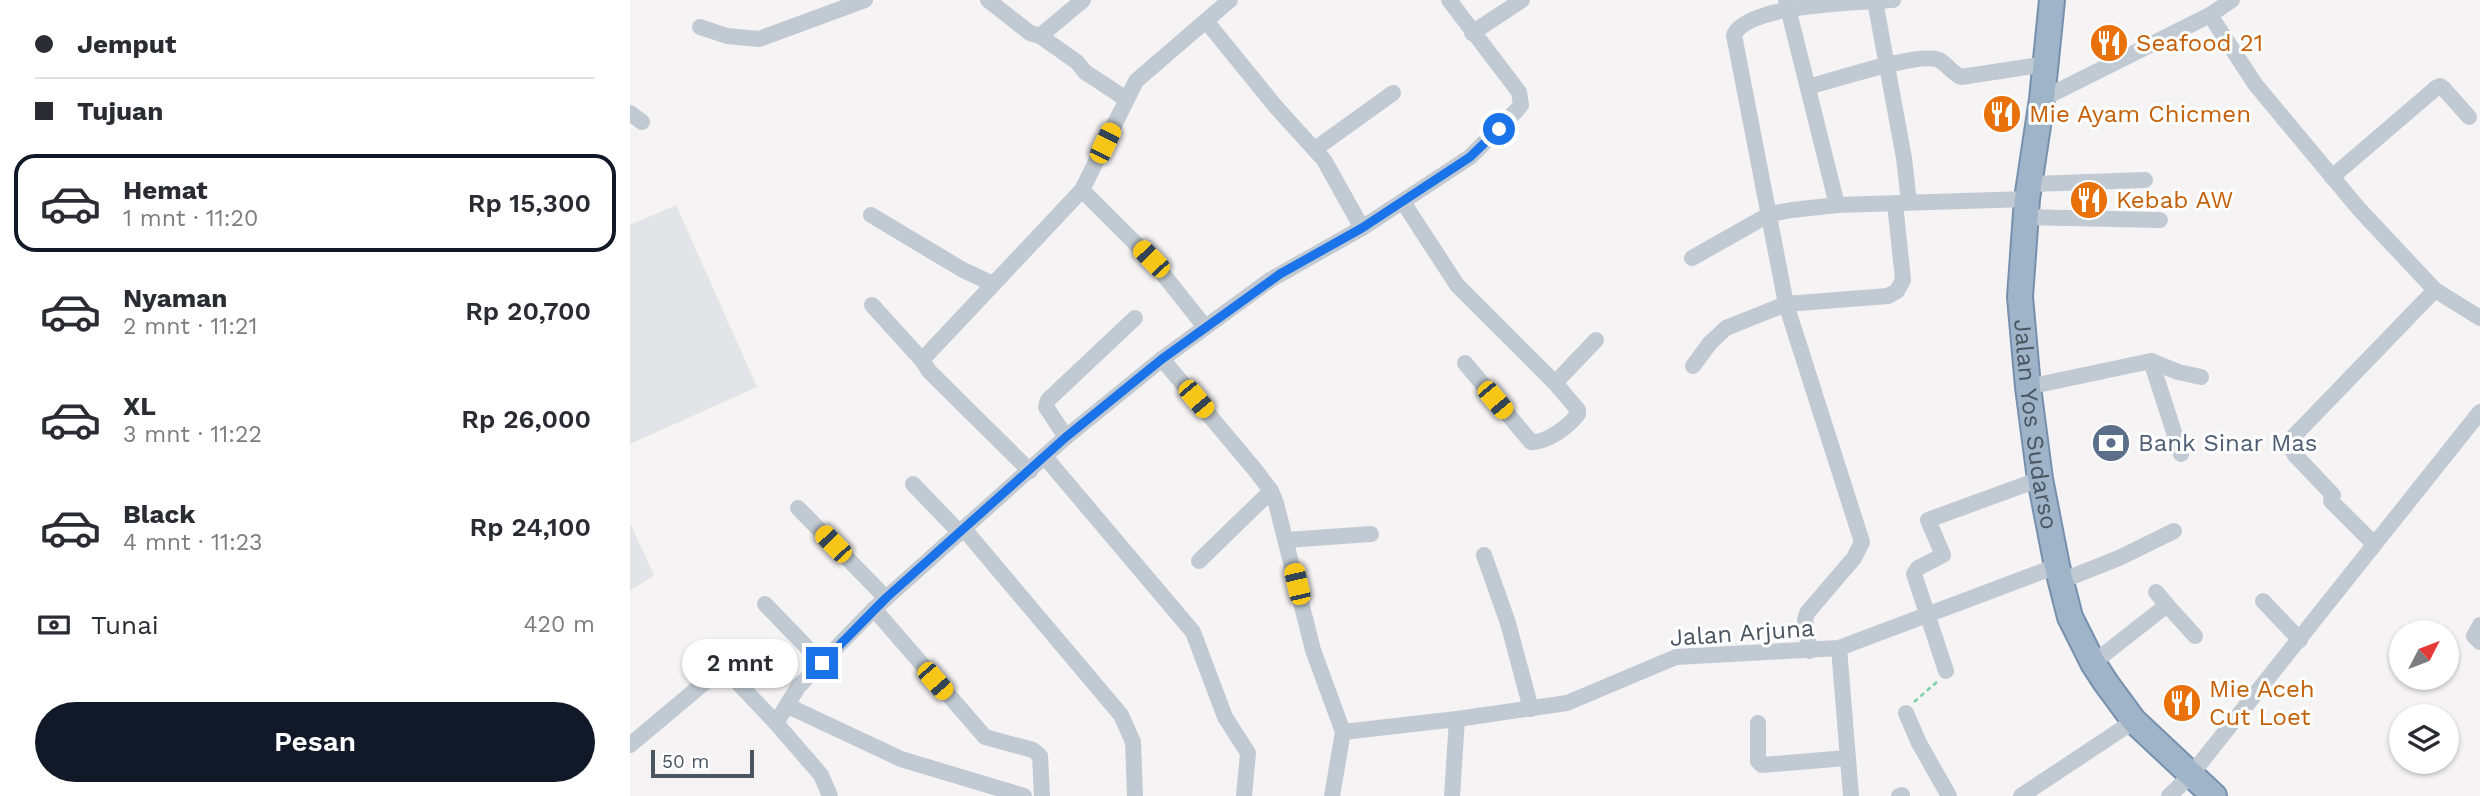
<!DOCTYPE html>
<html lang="id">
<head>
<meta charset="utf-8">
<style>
  :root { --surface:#fff; --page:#f7f7f7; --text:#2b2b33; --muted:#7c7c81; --line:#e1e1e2; --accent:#111827 }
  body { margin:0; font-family:"Work Sans",sans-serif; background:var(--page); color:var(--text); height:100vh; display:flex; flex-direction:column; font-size:26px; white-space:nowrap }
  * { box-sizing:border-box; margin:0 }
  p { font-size:23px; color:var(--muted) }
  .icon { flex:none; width:38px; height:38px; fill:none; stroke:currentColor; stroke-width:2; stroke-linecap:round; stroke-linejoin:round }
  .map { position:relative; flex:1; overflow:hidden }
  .side { display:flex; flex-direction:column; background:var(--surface); width:630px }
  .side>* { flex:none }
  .top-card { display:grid; align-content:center; height:154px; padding:0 35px; background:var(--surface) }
  .needle { width:46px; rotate:48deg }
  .tools { position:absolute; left:1759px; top:620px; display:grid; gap:14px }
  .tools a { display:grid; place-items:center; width:70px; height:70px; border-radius:50%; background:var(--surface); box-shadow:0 2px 5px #0004; font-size:35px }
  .scale { position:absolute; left:21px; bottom:18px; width:103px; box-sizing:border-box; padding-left:7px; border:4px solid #4a5661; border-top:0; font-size:19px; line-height:24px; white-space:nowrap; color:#4a5661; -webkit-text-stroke:5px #fff; paint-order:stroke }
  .end { position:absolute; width:32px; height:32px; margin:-16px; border:9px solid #1a73e8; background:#fff; box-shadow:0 0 0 4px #fff }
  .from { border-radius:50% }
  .bubble { position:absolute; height:49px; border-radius:24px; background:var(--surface); box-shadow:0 2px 5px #0004; font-size:23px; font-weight:600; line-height:49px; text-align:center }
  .car { position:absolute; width:21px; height:42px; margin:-21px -10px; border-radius:9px; box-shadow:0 0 5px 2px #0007; background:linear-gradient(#f5c518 24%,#345 0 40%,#f5c518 0 76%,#345 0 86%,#f5c518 0) }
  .top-card b { display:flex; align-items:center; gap:24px; height:66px; font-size:26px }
  .top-card b+b { border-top:2px solid var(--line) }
  .top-card i { width:18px; height:18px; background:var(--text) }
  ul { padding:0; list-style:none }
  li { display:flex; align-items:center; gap:21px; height:98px; margin:0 14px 10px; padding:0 21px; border:4px solid transparent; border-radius:21px }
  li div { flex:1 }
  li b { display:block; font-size:26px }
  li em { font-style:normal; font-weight:600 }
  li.selected { border-color:var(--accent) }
  li>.icon { width:63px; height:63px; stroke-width:1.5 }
  .pay { display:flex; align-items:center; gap:18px; height:77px; padding:0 35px; font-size:26px }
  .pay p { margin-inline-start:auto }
  .cta { display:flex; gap:14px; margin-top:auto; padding:14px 35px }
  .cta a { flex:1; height:80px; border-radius:42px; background:var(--accent); color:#fff; font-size:28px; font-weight:600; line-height:80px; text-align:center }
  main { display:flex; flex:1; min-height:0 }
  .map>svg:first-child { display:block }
  .airport { fill:#e2e4e7 }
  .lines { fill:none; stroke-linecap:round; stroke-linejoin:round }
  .trunk-casing { stroke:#7690ad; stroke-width:28 }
  .path { stroke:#7ad0a6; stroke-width:2.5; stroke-dasharray:5 3.5; stroke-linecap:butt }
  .minor { stroke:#c1cad2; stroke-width:16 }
  .trunk { stroke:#9fb4c9; stroke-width:24 }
  .route { stroke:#1a73e8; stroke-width:9 }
  .labels { text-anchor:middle; stroke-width:6; stroke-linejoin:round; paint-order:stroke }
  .food-label { font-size:24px; fill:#c56008; stroke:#fff; text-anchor:start }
  .street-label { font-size:24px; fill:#4a5661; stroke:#fff }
  .service-label { font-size:24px; fill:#4e5e75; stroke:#fff; text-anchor:start }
</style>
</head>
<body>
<main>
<section class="side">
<div class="top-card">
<b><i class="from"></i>Jemput</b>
<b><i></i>Tujuan</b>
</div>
<ul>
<li class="selected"><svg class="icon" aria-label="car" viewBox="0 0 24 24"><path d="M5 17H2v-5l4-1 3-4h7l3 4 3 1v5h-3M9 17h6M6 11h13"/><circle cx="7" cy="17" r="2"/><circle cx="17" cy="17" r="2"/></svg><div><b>Hemat</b><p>1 mnt · 11:20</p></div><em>Rp 15,300</em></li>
<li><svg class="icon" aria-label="car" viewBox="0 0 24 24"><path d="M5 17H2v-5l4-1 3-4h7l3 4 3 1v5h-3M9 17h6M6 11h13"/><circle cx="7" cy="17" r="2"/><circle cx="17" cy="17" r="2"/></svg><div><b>Nyaman</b><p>2 mnt · 11:21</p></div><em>Rp 20,700</em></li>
<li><svg class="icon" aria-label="car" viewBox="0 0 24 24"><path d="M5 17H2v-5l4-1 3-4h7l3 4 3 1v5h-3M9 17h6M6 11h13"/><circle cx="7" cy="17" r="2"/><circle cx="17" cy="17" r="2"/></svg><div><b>XL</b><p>3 mnt · 11:22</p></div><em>Rp 26,000</em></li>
<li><svg class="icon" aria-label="car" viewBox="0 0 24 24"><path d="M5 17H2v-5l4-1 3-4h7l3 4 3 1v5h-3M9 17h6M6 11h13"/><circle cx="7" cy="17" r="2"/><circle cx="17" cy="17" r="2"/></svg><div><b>Black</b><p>4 mnt · 11:23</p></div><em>Rp 24,100</em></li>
</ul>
<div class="pay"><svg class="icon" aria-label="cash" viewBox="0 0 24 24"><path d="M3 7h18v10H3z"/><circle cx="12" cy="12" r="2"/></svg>Tunai<p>420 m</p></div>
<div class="cta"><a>Pesan</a></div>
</section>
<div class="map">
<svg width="1850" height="796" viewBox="0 0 1850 796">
  <rect width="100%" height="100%" fill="#f5f3f3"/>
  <!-- airport -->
  <g class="airport">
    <polygon points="46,205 127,387 0,444 0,225"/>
    <polygon points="0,523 24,575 0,591"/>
  </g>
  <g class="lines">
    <!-- trunk casing -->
    <g class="trunk-casing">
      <g id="trunk">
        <path id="s1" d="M1422,0L1412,99L1397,199L1390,297L1398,387L1410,479L1427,566L1440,617L1463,663L1476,683L1504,721L1584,796"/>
      </g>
    </g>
    <!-- path -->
    <polyline class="path" points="1284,702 1308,681"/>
    <!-- minor -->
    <g class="minor">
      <polyline points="358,0 400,33 410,36 453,0"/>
      <polyline points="1156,0 1207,205"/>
      <polyline points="1245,1 1274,158 1279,202"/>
      <polyline points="1580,15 1625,84 1729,209 1805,290 1850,318"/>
      <polyline points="576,21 646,107 694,160 732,228"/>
      <polyline points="70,27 97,36 129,39 235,0"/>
      <polyline points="842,33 892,0"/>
      <polyline points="410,36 447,62 455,72 496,99"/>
      <path d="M1178,87C1202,81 1290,51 1309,60C1317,64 1322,73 1331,77L1416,64"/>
      <polyline points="1412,99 1580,15 1602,0"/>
      <polyline points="0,113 12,122"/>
      <polyline points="685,149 763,93"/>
      <polyline points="1702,177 1806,88 1810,86 1814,89 1839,117"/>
      <polyline points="1399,184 1515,180"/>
      <polyline points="452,190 521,259 575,327"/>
      <path d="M773,202L827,285L925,383L948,410V414C939,426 917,443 901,442L835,363"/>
      <polyline points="241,215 333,270 363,284"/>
      <polyline points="1396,217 1530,220"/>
      <polyline points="1062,258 1140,214 1162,210 1207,205 1397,199"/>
      <polyline points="242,305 292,360"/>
      <polyline points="532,359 626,471 641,491 646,503 683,650 713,732 702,796"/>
      <polyline points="1521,361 1551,454"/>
      <polyline points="1063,366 1080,343 1096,328 1156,304 1258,296 1267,291 1273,280 1265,203"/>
      <polyline points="925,383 966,340"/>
      <polyline points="1398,387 1521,361 1548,372 1571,377"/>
      <polyline points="436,437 416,407 418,400 505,318"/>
      <polyline points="415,457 563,632 595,717 618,753 614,796"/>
      <polyline points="400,471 299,371 292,360 452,190 506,81 600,0"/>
      <polyline points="283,484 330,533"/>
      <polyline points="168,508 256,598"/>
      <polyline points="334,529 491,715 503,742 505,796"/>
      <polyline points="656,540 741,534"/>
      <polyline points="1744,544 1701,501 1703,495 1665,455 1659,444 1663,437 1805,290"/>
      <polyline points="854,555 878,623 901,709"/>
      <polyline points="569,561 641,491"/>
      <polyline points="1431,581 1489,558 1544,531"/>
      <polyline points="1633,601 1670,640"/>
      <polyline points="135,604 192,663"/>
      <polyline points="1537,605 1565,636"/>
      <polyline points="244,609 355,737 403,750 410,756 412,796"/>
      <polyline points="1850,625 1844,636 1850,642"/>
      <polyline points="1209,648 1221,796"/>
      <path d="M1179,651L1175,620L1177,613L1224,558L1232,542L1156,304L1104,35C1118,4 1231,2 1263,0"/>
      <polyline points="1463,663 1537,605 1526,592"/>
      <polyline points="1316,671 1284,574 1288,568 1313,555 1298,520 1410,479"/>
      <polyline points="158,706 271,759 394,796"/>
      <polyline points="1276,713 1289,743 1319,796"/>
      <polyline points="146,723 168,687 244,609 436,437 532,359 640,280 732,228 840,157 886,111 891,105 889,92 819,0"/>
      <polyline points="1128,723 1128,761 1132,765 1216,758"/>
      <polyline points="713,732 827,719 937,703 1046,657 1209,648 1427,566"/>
      <polyline points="0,745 93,667 146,723 191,775 200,796"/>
      <polyline points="822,796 827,719"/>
      <polyline points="1269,796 1272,795"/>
      <polyline points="1391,796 1504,721"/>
      <polyline points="1539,796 1560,776 1850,412"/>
    </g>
    <!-- trunk -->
    <use href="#trunk" class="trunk"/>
  </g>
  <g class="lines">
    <!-- route -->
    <polyline class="route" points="192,663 256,598 436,437 532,359 650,274 732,228 840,157 869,129"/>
  </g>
  <!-- icons -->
  <defs>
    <g id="restaurant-disc" transform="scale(2.0125)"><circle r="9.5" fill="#e8710a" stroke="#fff"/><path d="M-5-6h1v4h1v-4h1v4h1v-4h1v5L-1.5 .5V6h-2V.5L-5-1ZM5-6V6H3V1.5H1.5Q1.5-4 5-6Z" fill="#fff"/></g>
    <g id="bank-disc" transform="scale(2.0125)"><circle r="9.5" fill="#5c6f8a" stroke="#fff"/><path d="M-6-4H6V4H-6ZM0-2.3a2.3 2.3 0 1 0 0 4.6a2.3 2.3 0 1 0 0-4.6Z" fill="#fff"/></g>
  </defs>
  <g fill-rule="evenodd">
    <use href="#restaurant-disc" x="1479" y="43"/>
    <use href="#restaurant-disc" x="1372" y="114"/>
    <use href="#restaurant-disc" x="1459" y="200"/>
    <use href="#bank-disc" x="1481" y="443"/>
    <use href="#restaurant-disc" x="1552" y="703"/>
  </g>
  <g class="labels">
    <!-- food labels -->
    <g class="food-label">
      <text x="1506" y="51">Seafood 21</text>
      <text x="1399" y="122">Mie Ayam Chicmen</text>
      <text x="1486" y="208">Kebab AW</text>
      <text x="1579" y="697">Mie Aceh<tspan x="1579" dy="28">Cut Loet</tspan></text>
    </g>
    <!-- street labels -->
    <g class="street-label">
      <text dy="8" stroke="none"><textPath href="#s1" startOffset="427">Jalan Yos Sudarso</textPath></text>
      <text transform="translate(1112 633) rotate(-4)" y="8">Jalan Arjuna</text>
    </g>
    <!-- service labels -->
    <g class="service-label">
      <text x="1508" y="451">Bank Sinar Mas</text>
    </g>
  </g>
</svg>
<div class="tools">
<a><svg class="needle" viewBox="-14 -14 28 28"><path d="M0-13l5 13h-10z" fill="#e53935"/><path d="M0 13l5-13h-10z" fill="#7c7c81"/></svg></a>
<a><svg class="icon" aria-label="layers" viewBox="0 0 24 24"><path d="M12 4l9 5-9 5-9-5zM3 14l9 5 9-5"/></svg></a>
</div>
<div class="scale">50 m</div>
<i class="end from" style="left:869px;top:129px"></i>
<i class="end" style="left:192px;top:663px"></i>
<div class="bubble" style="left:52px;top:639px;width:116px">2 mnt</div>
<i class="car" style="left:475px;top:143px;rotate:26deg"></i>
<i class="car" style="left:521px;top:259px;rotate:316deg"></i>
<i class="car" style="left:566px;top:399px;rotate:140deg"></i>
<i class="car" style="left:865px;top:400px;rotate:140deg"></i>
<i class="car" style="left:203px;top:544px;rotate:316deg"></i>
<i class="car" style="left:667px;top:584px;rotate:347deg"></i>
<i class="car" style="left:305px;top:681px;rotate:139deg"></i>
</div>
</main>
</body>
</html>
